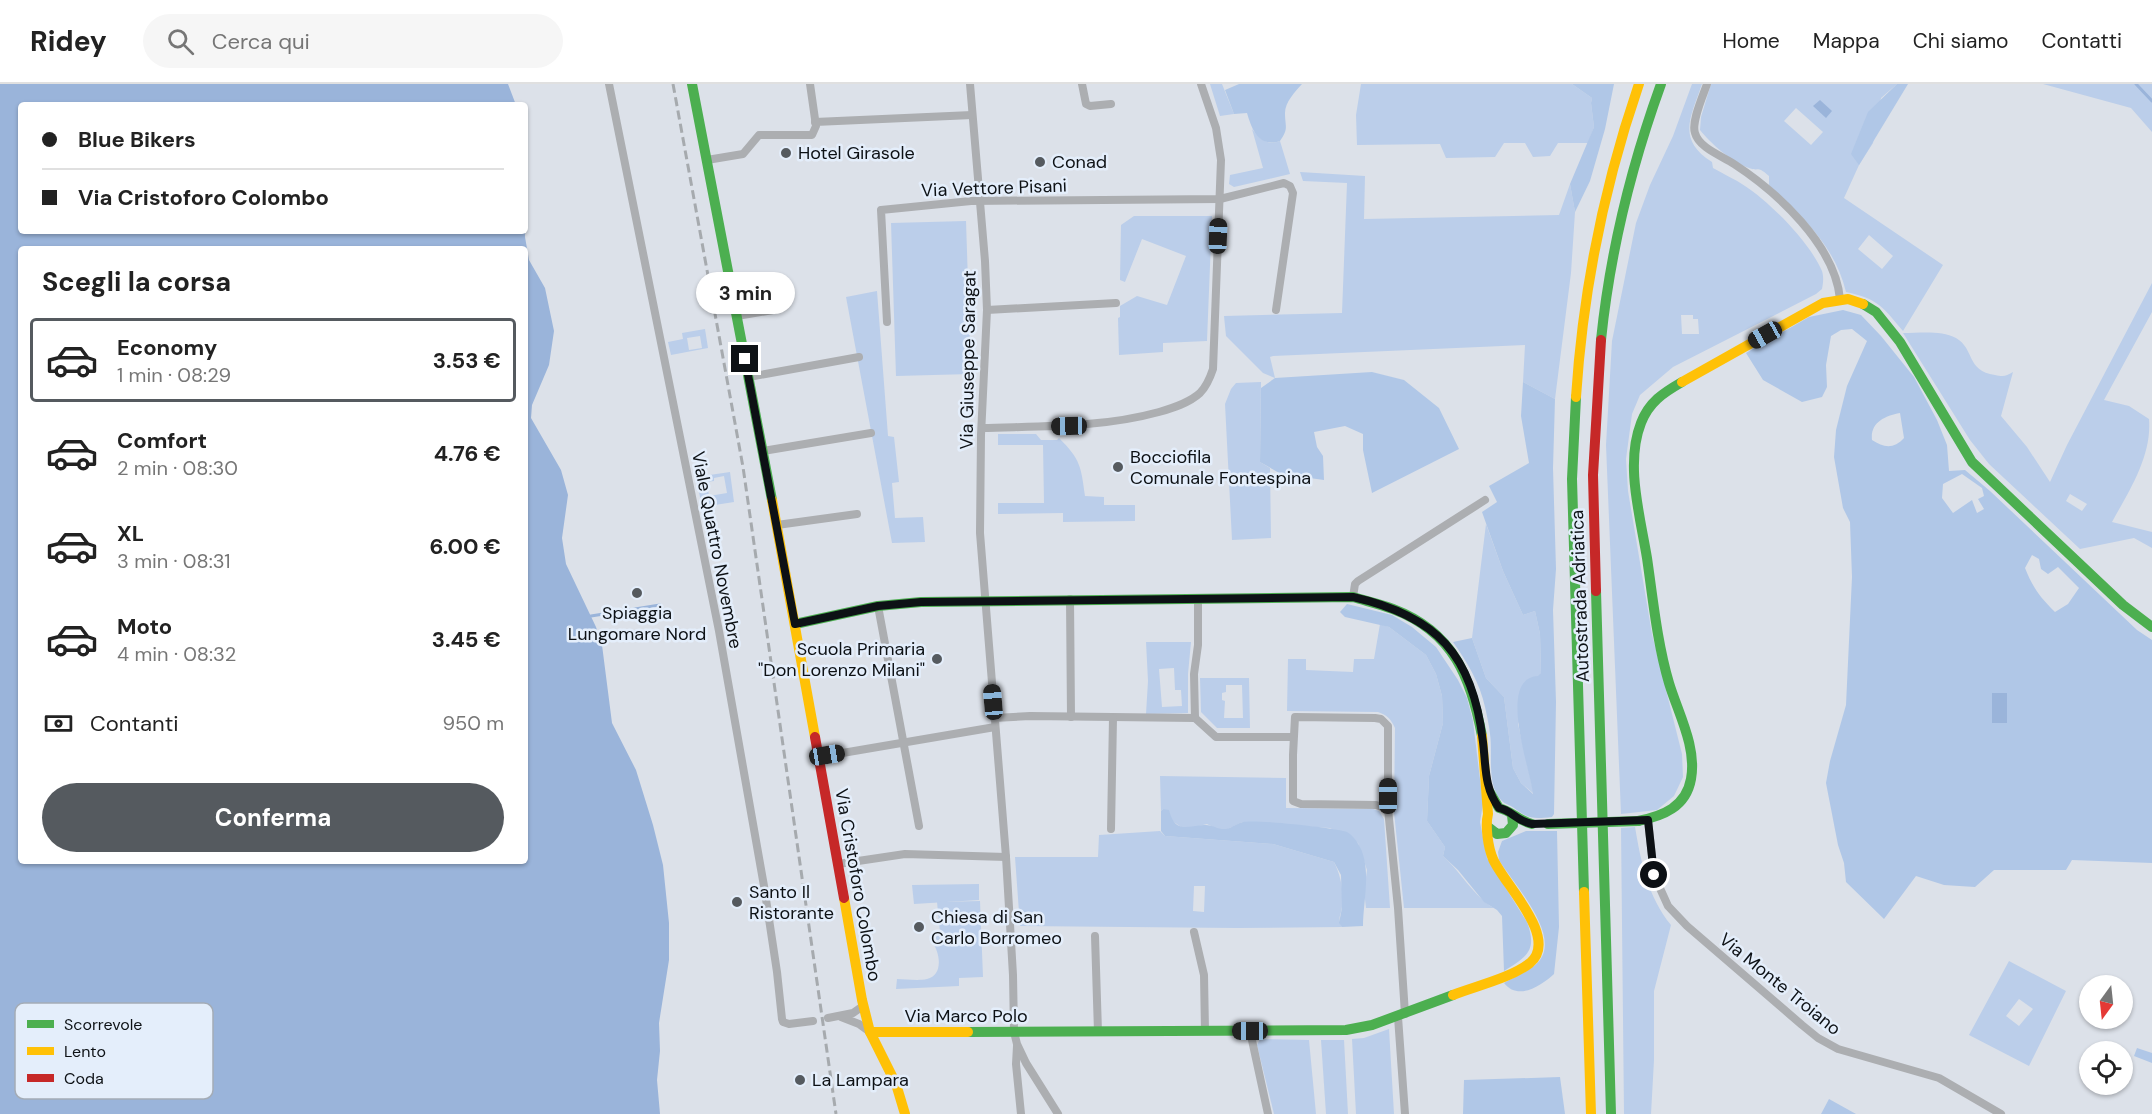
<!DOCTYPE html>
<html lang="it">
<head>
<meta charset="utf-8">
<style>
  :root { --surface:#fff; --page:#f6f6f6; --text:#222; --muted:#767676; --line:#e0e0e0; --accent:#555a5f }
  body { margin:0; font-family:"DM Sans",sans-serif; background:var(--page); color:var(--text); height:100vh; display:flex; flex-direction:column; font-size:22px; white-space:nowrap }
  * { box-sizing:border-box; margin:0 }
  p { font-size:20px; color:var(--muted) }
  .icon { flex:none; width:33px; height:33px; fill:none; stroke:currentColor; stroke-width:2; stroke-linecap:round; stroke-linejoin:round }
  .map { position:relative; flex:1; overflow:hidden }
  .side { position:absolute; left:18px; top:162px; width:510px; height:618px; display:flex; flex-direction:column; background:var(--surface); border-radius:6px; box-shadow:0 2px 4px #0004 }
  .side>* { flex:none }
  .banner { position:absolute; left:18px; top:18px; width:510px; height:132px; border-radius:6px; box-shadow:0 2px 4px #0004; display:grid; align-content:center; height:132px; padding:0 24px; background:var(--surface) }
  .needle { width:39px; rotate:195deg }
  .tools { position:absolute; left:2079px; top:891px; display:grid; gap:12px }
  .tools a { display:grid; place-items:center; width:54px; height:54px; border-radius:50%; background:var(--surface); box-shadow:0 2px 4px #0004; font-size:30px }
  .end { position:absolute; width:27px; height:27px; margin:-14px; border:8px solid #0d1115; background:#fff; box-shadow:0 0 0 3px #fff }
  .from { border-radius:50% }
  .bubble { position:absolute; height:42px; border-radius:21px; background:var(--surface); box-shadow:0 2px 4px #0004; font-size:20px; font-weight:700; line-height:42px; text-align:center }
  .car { position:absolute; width:18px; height:36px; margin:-18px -9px; border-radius:8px; box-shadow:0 0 4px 2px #0007; background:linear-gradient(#222 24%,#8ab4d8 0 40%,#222 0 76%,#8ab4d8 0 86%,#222 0) }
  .banner b { display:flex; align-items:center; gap:21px; height:57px; font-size:22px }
  .banner b+b { border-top:2px solid var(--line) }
  .banner i { width:15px; height:15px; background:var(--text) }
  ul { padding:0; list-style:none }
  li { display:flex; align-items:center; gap:18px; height:84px; margin:0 12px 9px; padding:0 12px; border:3px solid transparent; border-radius:6px }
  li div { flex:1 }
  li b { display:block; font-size:22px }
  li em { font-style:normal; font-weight:700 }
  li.active { border-color:var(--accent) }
  li>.icon { width:54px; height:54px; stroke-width:1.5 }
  h2 { padding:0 24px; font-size:27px; line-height:72px }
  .pay { display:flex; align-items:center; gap:15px; height:66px; padding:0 24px; font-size:22px }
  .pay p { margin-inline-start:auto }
  .primary-button { display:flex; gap:12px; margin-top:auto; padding:12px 24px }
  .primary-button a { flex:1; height:69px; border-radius:36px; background:var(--accent); color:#fff; font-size:24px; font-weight:700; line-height:69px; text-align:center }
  header { display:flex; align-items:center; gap:36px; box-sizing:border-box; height:84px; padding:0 30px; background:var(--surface); border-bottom:2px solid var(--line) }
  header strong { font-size:28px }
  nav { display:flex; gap:33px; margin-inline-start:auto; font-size:21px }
  .search { width:420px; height:54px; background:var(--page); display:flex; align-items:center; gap:15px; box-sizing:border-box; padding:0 21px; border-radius:33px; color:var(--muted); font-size:22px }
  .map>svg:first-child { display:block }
  .green { fill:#bbceea; fill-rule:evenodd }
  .forest { fill:#b0c7e7; fill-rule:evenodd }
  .water { fill:#9ab4da; fill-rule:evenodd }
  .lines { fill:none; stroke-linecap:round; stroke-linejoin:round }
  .stream { stroke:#9ab4da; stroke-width:3 }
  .street { stroke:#acaeb1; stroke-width:8 }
  .fast { stroke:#4caf50; stroke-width:10 }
  .slow { stroke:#ffc107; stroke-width:10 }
  .jam { stroke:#c62828; stroke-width:10 }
  .rail { stroke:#a6aaae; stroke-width:3; stroke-dasharray:9 4.5; stroke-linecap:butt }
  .fast-bridge { stroke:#4caf50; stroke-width:10 }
  .route { stroke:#0d1115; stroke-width:8 }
  .poi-dot { fill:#555a5f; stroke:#e4eefb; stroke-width:2 }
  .labels { text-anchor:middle; stroke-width:5; stroke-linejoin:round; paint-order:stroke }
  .poi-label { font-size:18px; fill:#0d1115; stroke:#e4eefb; text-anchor:start }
  .street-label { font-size:18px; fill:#0d1115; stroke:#e4eefb }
  .key { fill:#e4eefb; stroke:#a4acb6; stroke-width:1.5 }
  .key-label { font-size:16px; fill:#0d1115 }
</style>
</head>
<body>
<header>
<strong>Ridey</strong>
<div class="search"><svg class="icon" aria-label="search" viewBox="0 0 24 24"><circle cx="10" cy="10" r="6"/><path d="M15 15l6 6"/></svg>Cerca qui</div>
<nav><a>Home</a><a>Mappa</a><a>Chi siamo</a><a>Contatti</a></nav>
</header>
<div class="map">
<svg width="2152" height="1030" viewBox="0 0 2152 1030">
  <rect width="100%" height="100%" fill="#dce1e9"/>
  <!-- green -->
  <g class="green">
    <polygon points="1210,0 1222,0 1234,30 1220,32"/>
    <polygon points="1361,0 1572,0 1592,14 1591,19 1594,43 1588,59 1558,59 1550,72 1533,73 1525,59 1504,59 1495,73 1446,74 1440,60 1357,61 1356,31"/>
    <path d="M1692,0H1702C1691,33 1676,55 1712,78L1713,84C1723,90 1735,95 1745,102C1771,119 1810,159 1822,187C1824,193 1823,200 1822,205L1816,210L1673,283L1640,311L1632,330L1626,375L1628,407L1652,550L1682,670L1683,693L1674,712L1657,726L1621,730L1606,361L1612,257L1636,139L1650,101L1673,52ZM1681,231H1693V235H1698L1699,250H1682Z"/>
    <path d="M1711,0H1897L1881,14L1873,59L1859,81L1844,114L1943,181L1903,247C1882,222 1878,215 1846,208C1835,162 1802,132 1769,101V92C1756,81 1760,88 1749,84C1732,78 1710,59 1700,46L1701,33ZM1796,24L1823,48L1811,61L1784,37ZM1869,151L1893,172L1882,185L1858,165Z"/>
    <polygon points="2043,0 2152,0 2152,48 2131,24"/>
    <path d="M1252,45C1260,55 1267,62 1280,57L1290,90L1234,103L1229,100L1230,91L1263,84Z"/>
    <polygon points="1300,88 1365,92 1364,135 1559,131 1570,100 1575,128 1571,189 1555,315 1523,298 1525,261 1273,272 1270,273 1275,294 1263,289 1226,252 1224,232 1342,229 1347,99 1303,97"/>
    <polygon points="1134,132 1212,132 1207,257 1163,259 1163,268 1119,271 1118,234 1120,233 1120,222 1137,212 1167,221 1186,172 1142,155 1125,198 1120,196 1121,141"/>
    <polygon points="966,137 971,290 896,292 891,139"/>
    <path d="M2152,199V228L2104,316L2129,322L2149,335C2152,372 2129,407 2112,438L2152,448V464L2134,454L2080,465L1989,380L1970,356L1903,249C1920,249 1941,246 1956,254C1975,265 1966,287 1995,291C2004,293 2006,292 2013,288L2001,332L2027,363L2050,398L2067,361ZM2070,410L2087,420L2082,427L2066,417Z"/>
    <polygon points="877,207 888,352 894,353 899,398 892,399 895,434 923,433 925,458 892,459 846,213"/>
    <path d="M705,245L708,264L671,271L668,258L683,255L682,249ZM700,252L702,264L689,266L687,254Z"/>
    <polygon points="1261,298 1260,378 1270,384 1271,454 1232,456 1225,320 1231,305 1236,299"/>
    <path d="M998,350H1036L1041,356H1057L1059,354C1081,376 1081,383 1085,412L1104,413V421H1135V437L1063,438V429L998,430V419H1044L1043,361H998Z"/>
    <path d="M730,388L734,418L702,423L696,393ZM724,392L727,409L709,412L707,398L714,397V394Z"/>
    <polygon points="1486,440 1503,487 1523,531 1535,527 1540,550 1541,589 1518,640 1534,710 1521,699 1513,684 1504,613 1486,594 1472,554"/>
    <path d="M1380,540L1389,543L1426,571L1436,590L1442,612L1443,639L1429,692L1427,737L1445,763L1443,772C1460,787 1475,814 1494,824H1404L1394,728L1395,644C1391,635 1387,631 1378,628L1287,627L1288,575H1306V586L1353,588L1354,575H1374Z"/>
    <path d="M1146,558H1191L1188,590V629L1146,630L1148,597ZM1174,584L1175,606H1181L1182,622L1162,623L1159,585Z"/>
    <path d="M1200,594H1249L1250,644H1217L1201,628ZM1226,601H1242L1243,634H1224L1225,617L1222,616V609L1226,608Z"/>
    <polygon points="1160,692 1286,694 1286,724 1373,725 1379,727 1384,735 1390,824 1366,824 1364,807 1367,786 1358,759 1330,744 1242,738 1228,745 1217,745 1207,740 1191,744 1181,743 1171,736 1163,725 1161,727"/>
    <path d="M1635,743C1641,778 1648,813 1671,841L1654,907V976L1651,1030H1624L1621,744Z"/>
    <path d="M1160,747L1165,752L1273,760L1334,778C1341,792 1344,808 1342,823C1341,832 1337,834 1342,843L1237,844L1020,842L1015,773H1098L1099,751ZM1194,802H1205L1204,828L1193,827Z"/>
    <polygon points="979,800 979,816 914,820 912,801"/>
    <path d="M980,817L983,893L959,894V902L896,905L897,895C906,895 918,897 927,895C944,891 940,868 932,858L940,848L937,818Z"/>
    <path d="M2009,877L2066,907L2029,982L1969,951ZM2019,915L2033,925L2019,942L2006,932Z"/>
    <polygon points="1389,945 1394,1030 1356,1030 1352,955 1364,954"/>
    <polygon points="1260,955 1309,956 1316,1030 1274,1030 1257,961"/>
    <polygon points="1321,956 1344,956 1348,1030 1326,1030"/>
  </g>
  <!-- forest -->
  <g class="forest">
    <path d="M1239,0H1302C1295,8 1285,18 1285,29C1285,43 1289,44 1280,57C1259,64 1252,46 1247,29L1234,30L1225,6Z"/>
    <polygon points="1572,0 1614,0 1605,45 1590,97 1575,128 1570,100 1594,43 1591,19 1592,14"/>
    <polygon points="1897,0 1908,0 1859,81 1851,70 1868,28"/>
    <path d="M1843,226L1861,231L1881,252L1914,293L1937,336L1947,361L1949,387L1965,386L1990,407L2137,546L2152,556V779L2072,776L2066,786H1994L1975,803L1944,801L1916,792L1884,835L1846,798L1844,779L1838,761L1826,699L1830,677L1846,621L1852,493L1850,438L1843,424L1834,373L1836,346L1847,302L1867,257L1852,245L1841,246L1831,252L1826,281L1827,303L1822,313L1802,318L1763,296L1746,269L1809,233ZM1900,329L1904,354C1894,365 1884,364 1872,356C1870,339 1884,332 1900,329ZM1962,390L1982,404L1984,412L1978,415L1984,425L1977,429L1972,416L1953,429L1942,414L1943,400ZM2032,471L2039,475L2041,485L2048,490L2058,483L2079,504L2068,520L2055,528C2040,513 2033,504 2025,484Z"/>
    <polygon points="1372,288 1404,296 1439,324 1459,365 1372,409 1363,366 1363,350 1345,342 1314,348 1317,363 1323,372 1324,396 1281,390 1260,378 1261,304 1275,294"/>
    <path d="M1523,298L1555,315L1553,384L1556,485L1553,526L1556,618L1554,730L1552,733C1533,735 1529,735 1514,724C1510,721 1505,720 1502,717C1486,702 1493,670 1490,650C1489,641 1487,632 1485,623C1480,599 1467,578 1453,558L1472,554L1486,594L1504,613L1513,684L1521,699L1533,710C1531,687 1496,594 1538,592L1541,589L1540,550L1535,527L1523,531L1503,487L1482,428L1497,418L1489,402L1529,379L1521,332Z"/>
    <path d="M1347,520L1392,531L1412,543L1436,563L1458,596L1467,614L1473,637L1483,720L1480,738L1487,774L1527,838C1538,867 1526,873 1504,887L1502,832L1497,826L1484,818L1458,786L1443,772L1445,763L1427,737L1429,692L1443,639L1442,612L1436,590L1426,571L1389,543L1345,533L1340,528Z"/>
    <path d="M1163,725L1169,726C1175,750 1187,742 1204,741C1212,740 1218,746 1226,745C1232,744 1237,739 1243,738C1254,735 1338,744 1347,748C1351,750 1355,755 1357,758C1373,781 1363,817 1363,842L1342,843L1339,839L1342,824L1341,791L1334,778L1273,760L1165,752L1161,747V727Z"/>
    <path d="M1526,747H1557L1559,843L1554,890C1541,902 1518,917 1504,899C1516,892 1531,887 1540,876C1560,849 1513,799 1499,776L1498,768L1502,757Z"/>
    <polygon points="2137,964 2152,969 2152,979 2134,972"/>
    <polygon points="1560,993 1565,1030 1463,1030 1464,996"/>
    <polygon points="1829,1015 1856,1030 1821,1030"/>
  </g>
  <!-- water -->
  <g class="water">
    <path d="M0,0H508L516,21H21V147H525V60L527,71L525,153L529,176L545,204L554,247L549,281L532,321L531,334L561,386L568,411L562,454L566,480L596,543L602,561L612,639L636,686L653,741L663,781L669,839V876L659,939L660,967L657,996L660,1030H0ZM21,165H525V777H21Z"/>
    <polygon points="1820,16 1832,27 1826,34 1813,22"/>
    <rect x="1992" y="609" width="15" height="30"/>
  </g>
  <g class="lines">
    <!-- stream -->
    <g class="stream">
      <polyline points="2136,0 2152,17"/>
      <polyline points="591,532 660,521"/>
    </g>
    <!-- street -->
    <g class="street">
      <polyline points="609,0 719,547 764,802 777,888 782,935 783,938 789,940 813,937"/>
      <polyline points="970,0 985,177 987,226 981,351 980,449 1006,773 1013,891 1014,948 1017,960 1026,979 1058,1030"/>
      <polyline points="1082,0 1086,20 1090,22 1111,20"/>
      <path d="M1707,0C1703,12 1691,38 1695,49C1699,64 1722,72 1734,80C1777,108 1835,161 1840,215"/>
      <polyline points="815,38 972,31"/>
      <polyline points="707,76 743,70 759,51 812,51 816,42 810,0"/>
      <polyline points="987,226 1116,219"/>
      <polyline points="737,232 779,225 775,202"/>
      <polyline points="887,238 881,126 971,117 1220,115 1284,99 1290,102 1293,109 1276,226"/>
      <polyline points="749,293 859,273"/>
      <path d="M982,344C1041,342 1101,344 1159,328C1173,324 1189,319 1200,309C1207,302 1210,294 1213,285L1221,76L1216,44L1201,0"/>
      <polyline points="763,367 871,349"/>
      <polyline points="777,441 857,430"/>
      <polyline points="1353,513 1355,500 1358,497 1485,416"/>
      <polyline points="1070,515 1071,633"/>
      <polyline points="878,522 919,742"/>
      <polyline points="994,634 1030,632 1195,634"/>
      <polyline points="1195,634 1194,590 1198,561 1198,514"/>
      <polyline points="1195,634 1216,653 1293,653"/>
      <polyline points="819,673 995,643"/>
      <polyline points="1388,725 1376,721 1301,720 1293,717 1293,671 1295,633 1375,634 1381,635 1388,642 1388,725 1398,824 1405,930"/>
      <polyline points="1648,736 1654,791 1668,822 1687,842 1802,941 1818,954 1838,965 1939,994 2001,1030"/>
      <polyline points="1111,745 1113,634"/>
      <polyline points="838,780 905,770 1006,773"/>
      <polyline points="1194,848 1204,891 1205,947"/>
      <polyline points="1095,852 1098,948"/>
      <polyline points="841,933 859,940 870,948"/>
      <polyline points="1398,933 1405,1030"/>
      <polyline points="828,934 853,929 863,922"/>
      <polyline points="1250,947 1268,1030"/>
      <polyline points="1017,962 1016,980 1021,1030"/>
    </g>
    <!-- fast -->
    <g class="fast">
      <polyline points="692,0 772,416"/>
      <polyline points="1863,220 1876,228 1900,258 1972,378 2123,521 2152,543"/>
      <path d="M1601,256C1610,168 1631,83 1661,0"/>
      <polyline points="1576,313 1572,395 1584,808"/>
      <polyline points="1596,507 1611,1030"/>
      <path d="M795,540L878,522L921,518L1353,513C1366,517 1380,520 1393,525C1454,548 1471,594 1482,652"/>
      <path d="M1489,707L1499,724C1512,727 1517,736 1532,740"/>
      <path d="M1638,737C1663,732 1686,723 1691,695C1697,663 1678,629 1669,599C1657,558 1653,515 1647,474C1640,431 1625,380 1641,339C1649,318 1663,309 1682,298"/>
      <polyline points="1488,743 1497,750 1506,749 1513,741 1512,731"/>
      <polyline points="968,948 1346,946 1372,941 1453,911"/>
    </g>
    <!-- slow -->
    <g class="slow">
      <polyline points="1682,298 1823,219 1848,215 1863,220"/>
      <path d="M1576,313C1583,205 1604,102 1639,0"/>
      <polyline points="772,416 815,653"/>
      <polyline points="1584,808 1591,1030"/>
      <polyline points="844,814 862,916 870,948 896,1000 905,1030"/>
      <path d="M1453,911C1476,902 1511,894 1530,879C1560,854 1503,799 1493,775C1488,763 1485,742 1488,730L1482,652"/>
      <polyline points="870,948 968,948"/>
    </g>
    <!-- jam -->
    <g class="jam">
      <polyline points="1596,507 1593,391 1601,256"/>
      <polyline points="815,653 844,814"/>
    </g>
    <!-- rail -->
    <polyline class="rail" points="673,0 743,383 836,1030"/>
    <!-- fast-bridge -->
    <polyline class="fast-bridge" points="1548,740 1638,737"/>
  </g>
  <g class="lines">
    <!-- route -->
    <path class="route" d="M745,275L795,540L878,522L921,518L1353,513C1437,532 1473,571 1483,658C1486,682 1484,704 1499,724C1512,726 1515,737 1532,740L1648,736L1654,791"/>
  </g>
  <!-- markers -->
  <g class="poi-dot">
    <circle cx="786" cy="69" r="6"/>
    <circle cx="1040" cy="78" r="6"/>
    <circle cx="1118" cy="383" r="6"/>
    <circle cx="637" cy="509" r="6"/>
    <circle cx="937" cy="575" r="6"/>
    <circle cx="737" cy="818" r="6"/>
    <circle cx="919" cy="843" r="6"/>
    <circle cx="800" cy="996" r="6"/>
  </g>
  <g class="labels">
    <!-- poi labels -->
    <g class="poi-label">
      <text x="798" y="75">Hotel Girasole</text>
      <text x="1052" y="84">Conad</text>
      <text x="1130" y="379">Bocciofila<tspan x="1130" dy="21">Comunale Fontespina</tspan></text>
      <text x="637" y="535" text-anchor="middle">Spiaggia<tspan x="637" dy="21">Lungomare Nord</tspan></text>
      <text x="925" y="571" text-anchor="end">Scuola Primaria<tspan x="925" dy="21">"Don Lorenzo Milani"</tspan></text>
      <text x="749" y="814">Santo Il<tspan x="749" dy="21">Ristorante</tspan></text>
      <text x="931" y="839">Chiesa di San<tspan x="931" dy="21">Carlo Borromeo</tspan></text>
      <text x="812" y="1002">La Lampara</text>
    </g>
    <!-- street labels -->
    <g class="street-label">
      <text transform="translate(994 104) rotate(-2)" y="6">Via Vettore Pisani</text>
      <text transform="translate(968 276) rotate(-89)" y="6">Via Giuseppe Saragat</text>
      <text transform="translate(717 466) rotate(79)" y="6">Viale Quattro Novembre</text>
      <text transform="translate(1580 512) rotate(-92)" y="6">Autostrada Adriatica</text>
      <text transform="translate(858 801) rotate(80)" y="6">Via Cristoforo Colombo</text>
      <text transform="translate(1780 900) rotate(39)" y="6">Via Monte Troiano</text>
      <text x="966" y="938">Via Marco Polo</text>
    </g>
  </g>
  <!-- legend -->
  <rect x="15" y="919" width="198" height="96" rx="9" class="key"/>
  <rect x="27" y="936" width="27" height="8" fill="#4caf50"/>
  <rect x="27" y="963" width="27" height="8" fill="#ffc107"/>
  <rect x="27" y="990" width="27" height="8" fill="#c62828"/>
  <g class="key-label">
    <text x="64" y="946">Scorrevole</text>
    <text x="64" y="973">Lento</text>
    <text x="64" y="1000">Coda</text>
  </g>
</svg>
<div class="tools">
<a><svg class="needle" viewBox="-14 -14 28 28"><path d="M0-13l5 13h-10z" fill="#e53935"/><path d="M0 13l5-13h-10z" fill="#767676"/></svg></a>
<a><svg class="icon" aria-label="locate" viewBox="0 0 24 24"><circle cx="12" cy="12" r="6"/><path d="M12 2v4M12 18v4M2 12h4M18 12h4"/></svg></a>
</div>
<i class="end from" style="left:1654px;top:791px"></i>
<i class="end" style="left:745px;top:275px"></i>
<div class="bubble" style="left:696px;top:188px;width:99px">3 min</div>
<i class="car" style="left:1218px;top:152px;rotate:2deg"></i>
<i class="car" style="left:1765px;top:251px;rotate:241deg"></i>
<i class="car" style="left:1069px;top:342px;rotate:269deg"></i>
<i class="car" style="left:993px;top:618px;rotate:355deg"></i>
<i class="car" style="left:827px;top:671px;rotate:81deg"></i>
<i class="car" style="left:1388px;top:712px;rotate:0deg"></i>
<i class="car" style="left:1250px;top:947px;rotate:270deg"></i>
<div class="banner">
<b><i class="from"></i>Blue Bikers</b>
<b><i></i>Via Cristoforo Colombo</b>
</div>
<section class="side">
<h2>Scegli la corsa</h2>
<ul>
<li class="active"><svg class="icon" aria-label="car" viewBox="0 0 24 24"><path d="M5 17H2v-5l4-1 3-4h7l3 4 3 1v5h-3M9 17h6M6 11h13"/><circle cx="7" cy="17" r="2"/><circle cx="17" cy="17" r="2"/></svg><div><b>Economy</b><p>1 min · 08:29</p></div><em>3.53 €</em></li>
<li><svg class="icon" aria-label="car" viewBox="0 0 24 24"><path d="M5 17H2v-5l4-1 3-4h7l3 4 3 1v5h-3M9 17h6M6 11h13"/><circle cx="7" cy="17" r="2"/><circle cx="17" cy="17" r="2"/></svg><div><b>Comfort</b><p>2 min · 08:30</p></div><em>4.76 €</em></li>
<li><svg class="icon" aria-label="car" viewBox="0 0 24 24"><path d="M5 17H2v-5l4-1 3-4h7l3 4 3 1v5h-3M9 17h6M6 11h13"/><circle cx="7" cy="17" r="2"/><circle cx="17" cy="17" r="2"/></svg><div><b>XL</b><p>3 min · 08:31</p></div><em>6.00 €</em></li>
<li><svg class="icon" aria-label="car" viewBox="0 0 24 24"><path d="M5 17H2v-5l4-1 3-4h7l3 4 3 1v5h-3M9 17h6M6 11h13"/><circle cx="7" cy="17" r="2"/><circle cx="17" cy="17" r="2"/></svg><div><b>Moto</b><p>4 min · 08:32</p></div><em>3.45 €</em></li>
</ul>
<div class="pay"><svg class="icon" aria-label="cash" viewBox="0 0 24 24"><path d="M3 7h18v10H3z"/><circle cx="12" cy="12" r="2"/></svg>Contanti<p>950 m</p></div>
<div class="primary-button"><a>Conferma</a></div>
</section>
</div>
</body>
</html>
